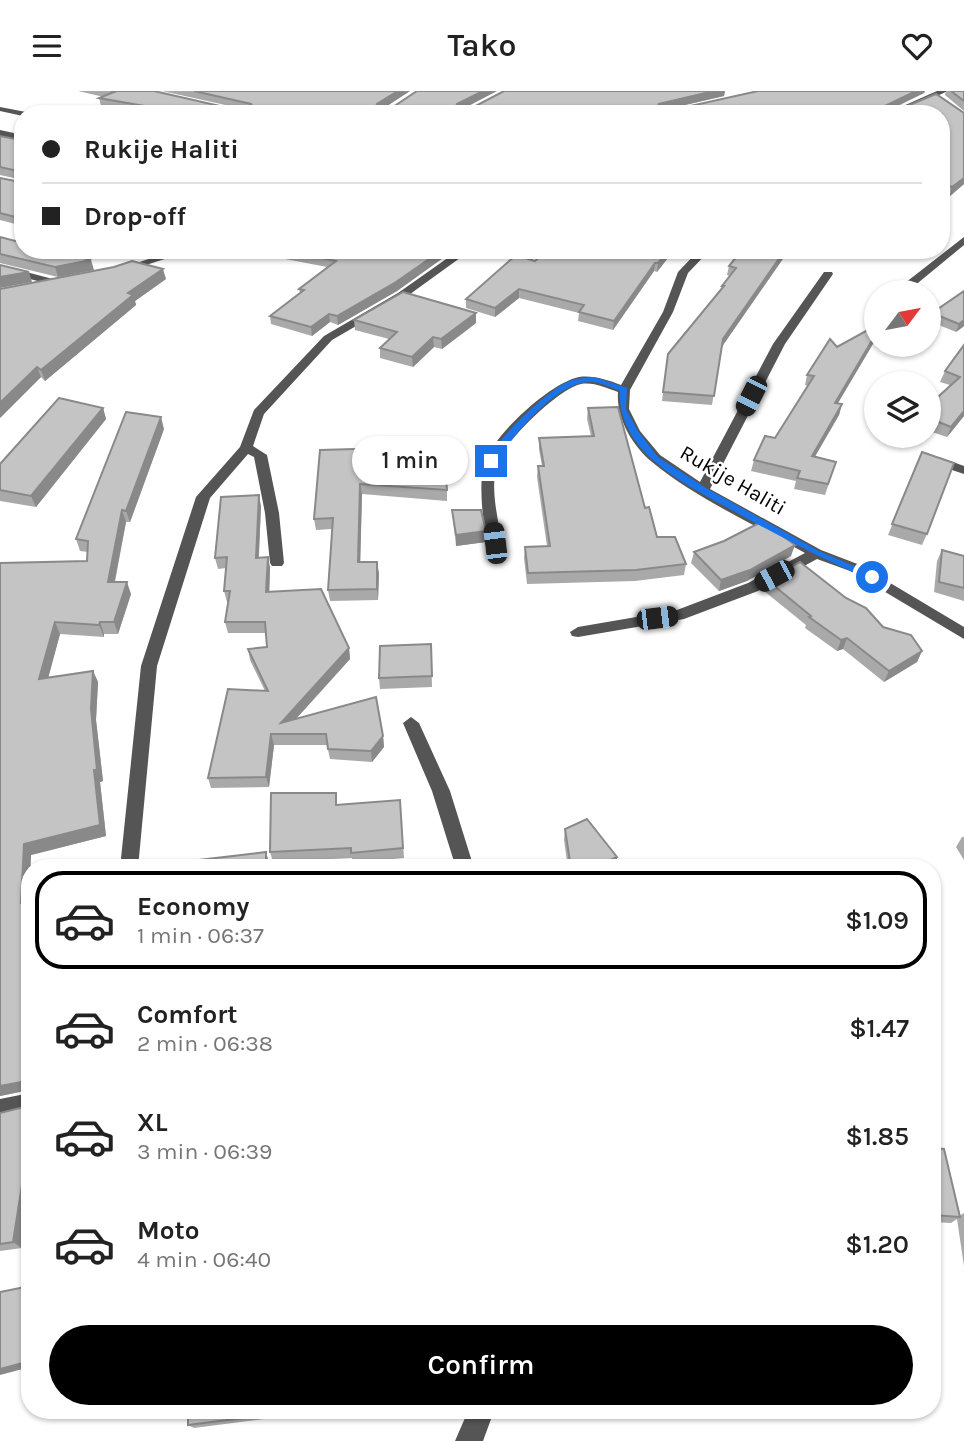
<!DOCTYPE html>
<html lang="en">
<head>
<meta charset="utf-8">
<style>
  :root { --surface:#fff; --page:#f6f6f6; --text:#222; --muted:#767676; --line:#e0e0e0; --accent:#000 }
  body { margin:0; font-family:Karla,sans-serif; background:var(--page); color:var(--text); height:100vh; display:flex; flex-direction:column; font-size:26px; white-space:nowrap }
  * { box-sizing:border-box; margin:0 }
  p { font-size:23px; color:var(--muted) }
  .icon { flex:none; width:38px; height:38px; fill:none; stroke:currentColor; stroke-width:2; stroke-linecap:round; stroke-linejoin:round }
  .map { position:relative; flex:1; overflow:hidden }
  .drawer { position:absolute; left:21px; top:768px; width:920px; height:560px; display:flex; flex-direction:column; background:var(--surface); border-radius:28px; box-shadow:0 2px 5px #0004 }
  .drawer>* { flex:none }
  .top-card { position:absolute; left:14px; top:14px; width:936px; height:154px; border-radius:28px; box-shadow:0 2px 5px #0004; display:grid; align-content:center; height:154px; padding:0 28px; background:var(--surface) }
  .needle { width:46px; rotate:58deg }
  .fabs { position:absolute; left:864px; top:189px; display:grid; gap:14px }
  .fabs a { display:grid; place-items:center; width:77px; height:77px; border-radius:50%; background:var(--surface); box-shadow:0 2px 5px #0004; font-size:35px }
  .end { position:absolute; width:32px; height:32px; margin:-16px; border:9px solid #1a73e8; background:#fff; box-shadow:0 0 0 4px #fff }
  .from { border-radius:50% }
  .bubble { position:absolute; height:49px; border-radius:24px; background:var(--surface); box-shadow:0 2px 5px #0004; font-size:23px; font-weight:600; line-height:49px; text-align:center }
  .car { position:absolute; width:21px; height:42px; margin:-21px -10px; border-radius:9px; box-shadow:0 0 5px 2px #0007; background:linear-gradient(#222 24%,#8ab4d8 0 40%,#222 0 76%,#8ab4d8 0 86%,#222 0) }
  .top-card b { display:flex; align-items:center; gap:24px; height:66px; font-size:26px }
  .top-card b+b { border-top:2px solid var(--line) }
  .top-card i { width:18px; height:18px; background:var(--text) }
  ul { padding:12px 0 0; list-style:none }
  li { display:flex; align-items:center; gap:21px; height:98px; margin:0 14px 10px; padding:0 14px; border:4px solid transparent; border-radius:28px }
  li div { flex:1 }
  li b { display:block; font-size:26px }
  li em { font-style:normal; font-weight:600 }
  li.selected { border-color:var(--accent) }
  li>.icon { width:63px; height:63px; stroke-width:1.5 }
  .action { display:flex; gap:14px; margin-top:auto; padding:14px 28px }
  .action a { flex:1; height:80px; border-radius:42px; background:var(--accent); color:#fff; font-size:28px; font-weight:600; line-height:80px; text-align:center }
  header { display:flex; justify-content:space-between; align-items:center; height:91px; padding:0 28px; background:var(--surface); font-size:32px; font-weight:600 }
  .map>svg:first-child { display:block }
  .lines { fill:none; stroke-linecap:round; stroke-linejoin:round }
  .minor { fill:#555; fill-rule:evenodd }
  .wall { fill:#a9a9a9 }
  .shaded-wall { fill:#898989 }
  .building { fill:#c4c4c4; stroke:#898989; stroke-width:2 }
  .route { fill:#1a73e8 }
  .labels { text-anchor:middle; stroke-width:5; stroke-linejoin:round; paint-order:stroke }
  .far-street-label { font-size:21px; fill:#000; stroke:#fff }
</style>
</head>
<body>
<header><svg class="icon" aria-label="menu" viewBox="0 0 24 24"><path d="M4 6h16M4 12h16M4 18h16"/></svg>Tako<svg class="icon" aria-label="heart" viewBox="0 0 24 24"><path d="M12 20l-8-8c-3-5 5-10 8-4 3-6 11-1 8 4z"/></svg></header>
<div class="map">
<svg width="964" height="1350" viewBox="0 0 964 1350">
  <rect width="100%" height="100%" fill="#fff"/>
  <g class="lines">
    <!-- minor -->
    <g class="minor">
      <polygon points="937,0 948,0 897,23 885,23"/>
      <polygon points="0,16 26,21 27,23 23,23 23,25 0,20"/>
      <polygon points="0,39 23,44 23,49 0,45"/>
      <polygon points="964,146 964,154 913,196 905,196 905,192"/>
      <polygon points="176,159 193,159 124,181 115,179"/>
      <polygon points="459,159 471,159 406,206 332,249 264,323 253,355 267,364 279,422 284,472 282,475 272,475 270,472 265,422 254,366 248,363 210,407 157,575 138,777 120,777 141,575 196,406 240,356 254,319 324,245 398,202"/>
      <path d="M699,159H710L688,182L673,221L630,299L629,318L640,340L660,364L700,391L773,253L824,181H832L833,183L785,253L710,398L821,459L860,474L964,536V548L850,480L817,468L758,500L684,528L578,546L572,545L570,541L578,536L677,519L748,492L805,462C754,433 697,408 652,371C632,354 616,327 618,301C606,297 594,291 581,293C558,298 506,349 498,371C489,395 498,427 502,452L500,455H490C482,438 478,388 485,370C495,343 550,292 579,286C593,284 608,289 621,294L663,221L678,181Z"/>
      <polygon points="0,174 64,191 65,193 60,196 0,180"/>
      <polygon points="939,366 964,375 964,383 934,373 934,367"/>
      <polygon points="411,626 419,632 450,700 474,777 456,777 432,700 403,632"/>
      <polygon points="30,1002 30,1024 0,1030 0,1008"/>
      <polygon points="468,1320 494,1320 483,1350 455,1350"/>
    </g>
  </g>
  <!-- wall -->
  <g class="wall">
    <polygon points="78,0 154,0 233,18 239,17 162,0 410,0 383,17 390,18 417,0 497,0 463,17 470,18 504,0 725,0 724,5 669,18 677,18 758,0 925,0 924,2 892,18 964,22 964,93 950,105 942,102 942,23 146,23 101,15 99,7 104,6"/>
    <polygon points="946,0 964,0 964,20 945,4"/>
    <polygon points="23,44 23,89 0,84 0,45 15,48"/>
    <polygon points="0,87 20,91 23,89 23,135 0,129"/>
    <polygon points="0,146 94,179 58,186 0,172"/>
    <polygon points="258,159 454,159 397,200 338,234 330,231 312,245 271,233 270,225 300,202 299,198 327,176 259,163"/>
    <polygon points="674,159 657,181 654,180 613,239 578,230 579,222 519,207 495,226 466,217 466,208 535,170"/>
    <polygon points="742,159 789,159 721,257 712,314 662,310 668,263 721,199 722,195 730,185 727,184 729,175"/>
    <polygon points="166,188 135,210 136,214 45,290 41,286 0,327 0,198"/>
    <polygon points="964,200 964,235 956,241 929,230 932,222"/>
    <polygon points="354,229 476,232 442,258 434,256 413,276 380,267 380,257 389,248 355,239"/>
    <polygon points="877,234 877,246 838,312 842,313 839,324 815,365 836,371 825,404 794,398 796,390 751,380 754,369 775,347 808,295 805,294 807,284 837,256"/>
    <polygon points="964,254 964,325 947,346 929,340 929,314 950,294 940,291 945,280"/>
    <polygon points="103,317 106,328 36,416 0,410 0,373"/>
    <polygon points="588,317 645,417 657,446 686,473 684,484 635,490 527,493 524,467 525,456 547,455 537,386 538,375 542,375 539,358 539,347 591,345 587,328"/>
    <polygon points="164,338 130,431 126,431 115,491 131,503 118,543 104,543 104,546 60,543 48,586 93,580 98,591 96,629 103,690 100,691 106,745 31,764 29,811 22,1157 0,1160 0,1022 24,1016 25,1000 0,1005 0,472 87,470 88,461 80,460 76,448"/>
    <polygon points="320,359 447,399 447,410 362,403 360,471 379,482 378,509 330,510 328,499 332,438 316,439 314,428"/>
    <polygon points="922,361 927,443 922,454 888,444"/>
    <polygon points="261,415 259,466 268,466 270,477 269,501 349,557 350,568 297,627 383,645 384,656 372,671 330,668 327,654 274,654 269,696 211,697 208,687 265,600 250,569 248,558 267,556 266,542 228,542 225,531 228,511 227,511 224,500 226,477 218,478 215,467"/>
    <polygon points="452,419 486,440 486,451 456,455"/>
    <polygon points="942,459 964,465 964,510 934,501 937,470"/>
    <polygon points="694,461 791,465 747,490 719,500 691,472"/>
    <polygon points="767,489 883,536 922,560 917,571 884,591 843,558 837,560 805,537 806,534 764,500"/>
    <polygon points="431,553 432,596 380,598 379,587"/>
    <polygon points="400,709 404,767 353,772 352,767 273,771 270,761 338,714"/>
    <polygon points="565,738 617,766 615,776 612,777 568,777 564,749"/>
    <polygon points="962,746 964,746 964,769 956,756"/>
    <polygon points="933,1057 959,1125 964,1122 964,1175 957,1128 951,1132 933,1131"/>
    <polygon points="302,1320 302,1323 194,1337 188,1334"/>
  </g>
  <!-- shaded-wall -->
  <g class="shaded-wall">
    <polygon points="398,0 410,0 378,21 377,23 377,13"/>
    <polygon points="483,0 497,0 457,21 456,23 457,13"/>
    <polygon points="714,0 725,0 724,5 658,20 657,16 659,13"/>
    <polygon points="916,0 925,0 924,2 882,22 885,15"/>
    <polygon points="964,87 964,93 950,105 952,96"/>
    <polygon points="442,159 454,159 397,200 338,234 337,225"/>
    <polygon points="669,159 674,159 657,181 658,172"/>
    <polygon points="785,159 789,159 721,257 723,248"/>
    <polygon points="91,169 94,179 58,186 55,176"/>
    <polygon points="655,172 654,180 613,239 614,230"/>
    <polygon points="163,178 166,188 135,210 136,214 45,290 41,279 128,202"/>
    <polygon points="29,181 32,191 0,197 0,186"/>
    <polygon points="519,198 519,207 495,226 495,217"/>
    <polygon points="476,222 476,232 442,258 441,248"/>
    <polygon points="329,223 330,231 312,245 311,236"/>
    <polygon points="964,229 964,235 956,241 959,233"/>
    <polygon points="877,241 877,246 832,322 835,312"/>
    <polygon points="433,246 434,256 413,276 412,266"/>
    <polygon points="37,276 41,286 0,327 0,312"/>
    <polygon points="842,313 839,324 809,376 812,365"/>
    <polygon points="103,317 106,328 36,416 31,405"/>
    <polygon points="964,320 964,325 947,346 951,336"/>
    <polygon points="161,326 164,338 130,431 126,420"/>
    <polygon points="360,393 362,403 360,482 358,471"/>
    <polygon points="259,404 261,415 258,478 256,467"/>
    <polygon points="122,419 126,431 112,503 108,491"/>
    <polygon points="486,440 486,451 456,455 456,444"/>
    <polygon points="795,454 791,465 747,490 719,500 721,489"/>
    <polygon points="268,466 270,477 269,512 266,501"/>
    <polygon points="377,471 379,482 378,509 377,498"/>
    <polygon points="127,491 131,503 118,543 114,531"/>
    <polygon points="55,531 60,543 45,599 39,588"/>
    <polygon points="100,531 104,543 104,546 99,534"/>
    <polygon points="847,547 843,558 837,560 841,549"/>
    <polygon points="349,557 350,568 283,642 281,632"/>
    <polygon points="922,560 917,571 884,591 889,580"/>
    <polygon points="93,580 98,591 96,629 103,690 100,691 106,745 31,764 28,823 21,812 24,753 94,679 91,618"/>
    <polygon points="271,643 274,654 269,696 266,686"/>
    <polygon points="383,645 384,656 372,671 371,660"/>
    <polygon points="266,761 269,771 269,777 266,777"/>
    <polygon points="617,766 615,776 612,777 593,777"/>
    <polygon points="21,991 29,999 0,1005 0,995"/>
    <polygon points="30,1043 30,1105 22,1157 13,1151"/>
    <polygon points="30,1270 30,1276 0,1284 0,1278"/>
  </g>
  <!-- building -->
  <g class="building">
    <polygon points="111,0 154,0 233,18 253,16 251,13 194,0 398,0 377,13 376,17 390,18 417,0 483,0 457,13 456,17 470,18 504,0 714,0 659,13 657,16 660,18 677,18 758,0 916,0 885,15 887,18 900,18 936,3 964,22 964,87 952,96 942,93 942,23 190,23 99,7 114,1"/>
    <polygon points="951,0 964,0 964,10"/>
    <polygon points="23,44 23,86 22,81 0,76 0,45 15,48"/>
    <polygon points="0,87 20,91 23,89 23,128 0,122"/>
    <polygon points="0,146 23,152 23,159 53,159 91,169 55,176 0,163"/>
    <polygon points="283,159 442,159 396,191 337,225 329,223 311,236 270,225 304,199 299,198 336,170"/>
    <polygon points="547,159 669,159 658,172 655,172 614,230 579,221 584,214 519,198 495,217 466,208 516,164 535,170"/>
    <polygon points="742,159 785,159 723,248 714,305 663,301 668,263 724,195 722,195 736,177 729,175"/>
    <polygon points="132,170 163,178 128,202 133,204 41,279 37,276 0,312 0,198 114,176"/>
    <polygon points="0,174 29,181 0,186"/>
    <polygon points="964,200 964,229 959,233 932,222"/>
    <polygon points="403,201 476,222 441,248 433,246 412,266 380,257 397,241 354,229"/>
    <polygon points="877,234 877,241 835,312 842,313 812,365 836,371 828,393 797,387 800,380 754,369 765,345 775,347 814,285 807,284 830,248 837,256"/>
    <polygon points="964,254 964,320 951,336 929,327 929,314 960,286 945,280"/>
    <polygon points="59,307 103,317 31,405 0,399 0,373"/>
    <polygon points="618,316 645,417 649,416 657,446 675,446 686,473 636,479 528,482 525,456 550,455 538,375 544,375 539,347 594,345 588,317"/>
    <polygon points="126,321 161,326 126,420 122,419 108,491 127,491 114,531 100,531 99,534 55,531 39,588 93,580 91,618 97,679 94,679 100,734 24,753 21,812 30,811 30,1043 13,1151 0,1153 0,1022 24,1016 25,993 21,991 0,995 0,472 87,470 88,450 76,448"/>
    <polygon points="390,357 444,362 447,399 360,393 358,471 377,471 377,498 328,499 333,427 314,428 320,359"/>
    <polygon points="922,361 954,372 927,443 892,433"/>
    <polygon points="259,404 256,467 268,466 266,501 321,498 349,557 281,632 376,606 383,645 371,660 328,658 326,643 271,643 266,686 208,687 228,598 268,600 248,558 267,556 265,531 225,531 230,500 224,500 227,466 215,467 221,406"/>
    <polygon points="452,419 481,419 486,440 456,444"/>
    <polygon points="763,430 795,454 750,479 721,489 694,461 724,450"/>
    <polygon points="942,459 964,465 964,497 939,491"/>
    <polygon points="800,471 846,507 866,517 883,536 911,544 922,560 889,580 847,547 841,549 809,526 811,525 767,489"/>
    <polygon points="431,553 432,585 379,587 380,555"/>
    <polygon points="271,702 336,702 336,714 400,709 403,757 351,762 351,757 270,761"/>
    <polygon points="587,728 617,766 593,777 571,777 565,738"/>
    <polygon points="266,761 266,777 191,777 191,770"/>
    <polygon points="933,1057 944,1058 960,1126 933,1124"/>
    <polygon points="30,1195 30,1270 0,1278 0,1201"/>
    <polygon points="188,1320 298,1320 188,1334"/>
  </g>
  <!-- route -->
  <path class="route" d="M594,286L627,297L626,318L638,340L658,366L706,397L819,460L875,484V488H868C820,467 775,443 730,418C704,404 675,389 653,369C633,352 618,326 620,300C612,297 602,292 594,291C558,287 513,346 494,372H488C491,352 547,300 567,291C575,287 585,287 594,286Z"/>
  <g class="labels">
    <!-- far-street labels -->
    <g class="far-street-label">
      <text transform="translate(733 389) rotate(30)" y="7">Rukije Haliti</text>
    </g>
  </g>
</svg>
<div class="fabs">
<a><svg class="needle" viewBox="-14 -14 28 28"><path d="M0-13l5 13h-10z" fill="#e53935"/><path d="M0 13l5-13h-10z" fill="#767676"/></svg></a>
<a><svg class="icon" aria-label="layers" viewBox="0 0 24 24"><path d="M12 4l9 5-9 5-9-5zM3 14l9 5 9-5"/></svg></a>
</div>
<i class="end from" style="left:872px;top:486px"></i>
<i class="end" style="left:491px;top:370px"></i>
<div class="bubble" style="left:352px;top:345px;width:116px">1 min</div>
<i class="car" style="left:751px;top:305px;rotate:207deg"></i>
<i class="car" style="left:495px;top:452px;rotate:353deg"></i>
<i class="car" style="left:774px;top:485px;rotate:242deg"></i>
<i class="car" style="left:657px;top:527px;rotate:83deg"></i>
<div class="top-card">
<b><i class="from"></i>Rukije Haliti</b>
<b><i></i>Drop-off</b>
</div>
<section class="drawer">
<ul>
<li class="selected"><svg class="icon" aria-label="car" viewBox="0 0 24 24"><path d="M5 17H2v-5l4-1 3-4h7l3 4 3 1v5h-3M9 17h6M6 11h13"/><circle cx="7" cy="17" r="2"/><circle cx="17" cy="17" r="2"/></svg><div><b>Economy</b><p>1 min · 06:37</p></div><em>$1.09</em></li>
<li><svg class="icon" aria-label="car" viewBox="0 0 24 24"><path d="M5 17H2v-5l4-1 3-4h7l3 4 3 1v5h-3M9 17h6M6 11h13"/><circle cx="7" cy="17" r="2"/><circle cx="17" cy="17" r="2"/></svg><div><b>Comfort</b><p>2 min · 06:38</p></div><em>$1.47</em></li>
<li><svg class="icon" aria-label="car" viewBox="0 0 24 24"><path d="M5 17H2v-5l4-1 3-4h7l3 4 3 1v5h-3M9 17h6M6 11h13"/><circle cx="7" cy="17" r="2"/><circle cx="17" cy="17" r="2"/></svg><div><b>XL</b><p>3 min · 06:39</p></div><em>$1.85</em></li>
<li><svg class="icon" aria-label="car" viewBox="0 0 24 24"><path d="M5 17H2v-5l4-1 3-4h7l3 4 3 1v5h-3M9 17h6M6 11h13"/><circle cx="7" cy="17" r="2"/><circle cx="17" cy="17" r="2"/></svg><div><b>Moto</b><p>4 min · 06:40</p></div><em>$1.20</em></li>
</ul>
<div class="action"><a>Confirm</a></div>
</section>
</div>
</body>
</html>
